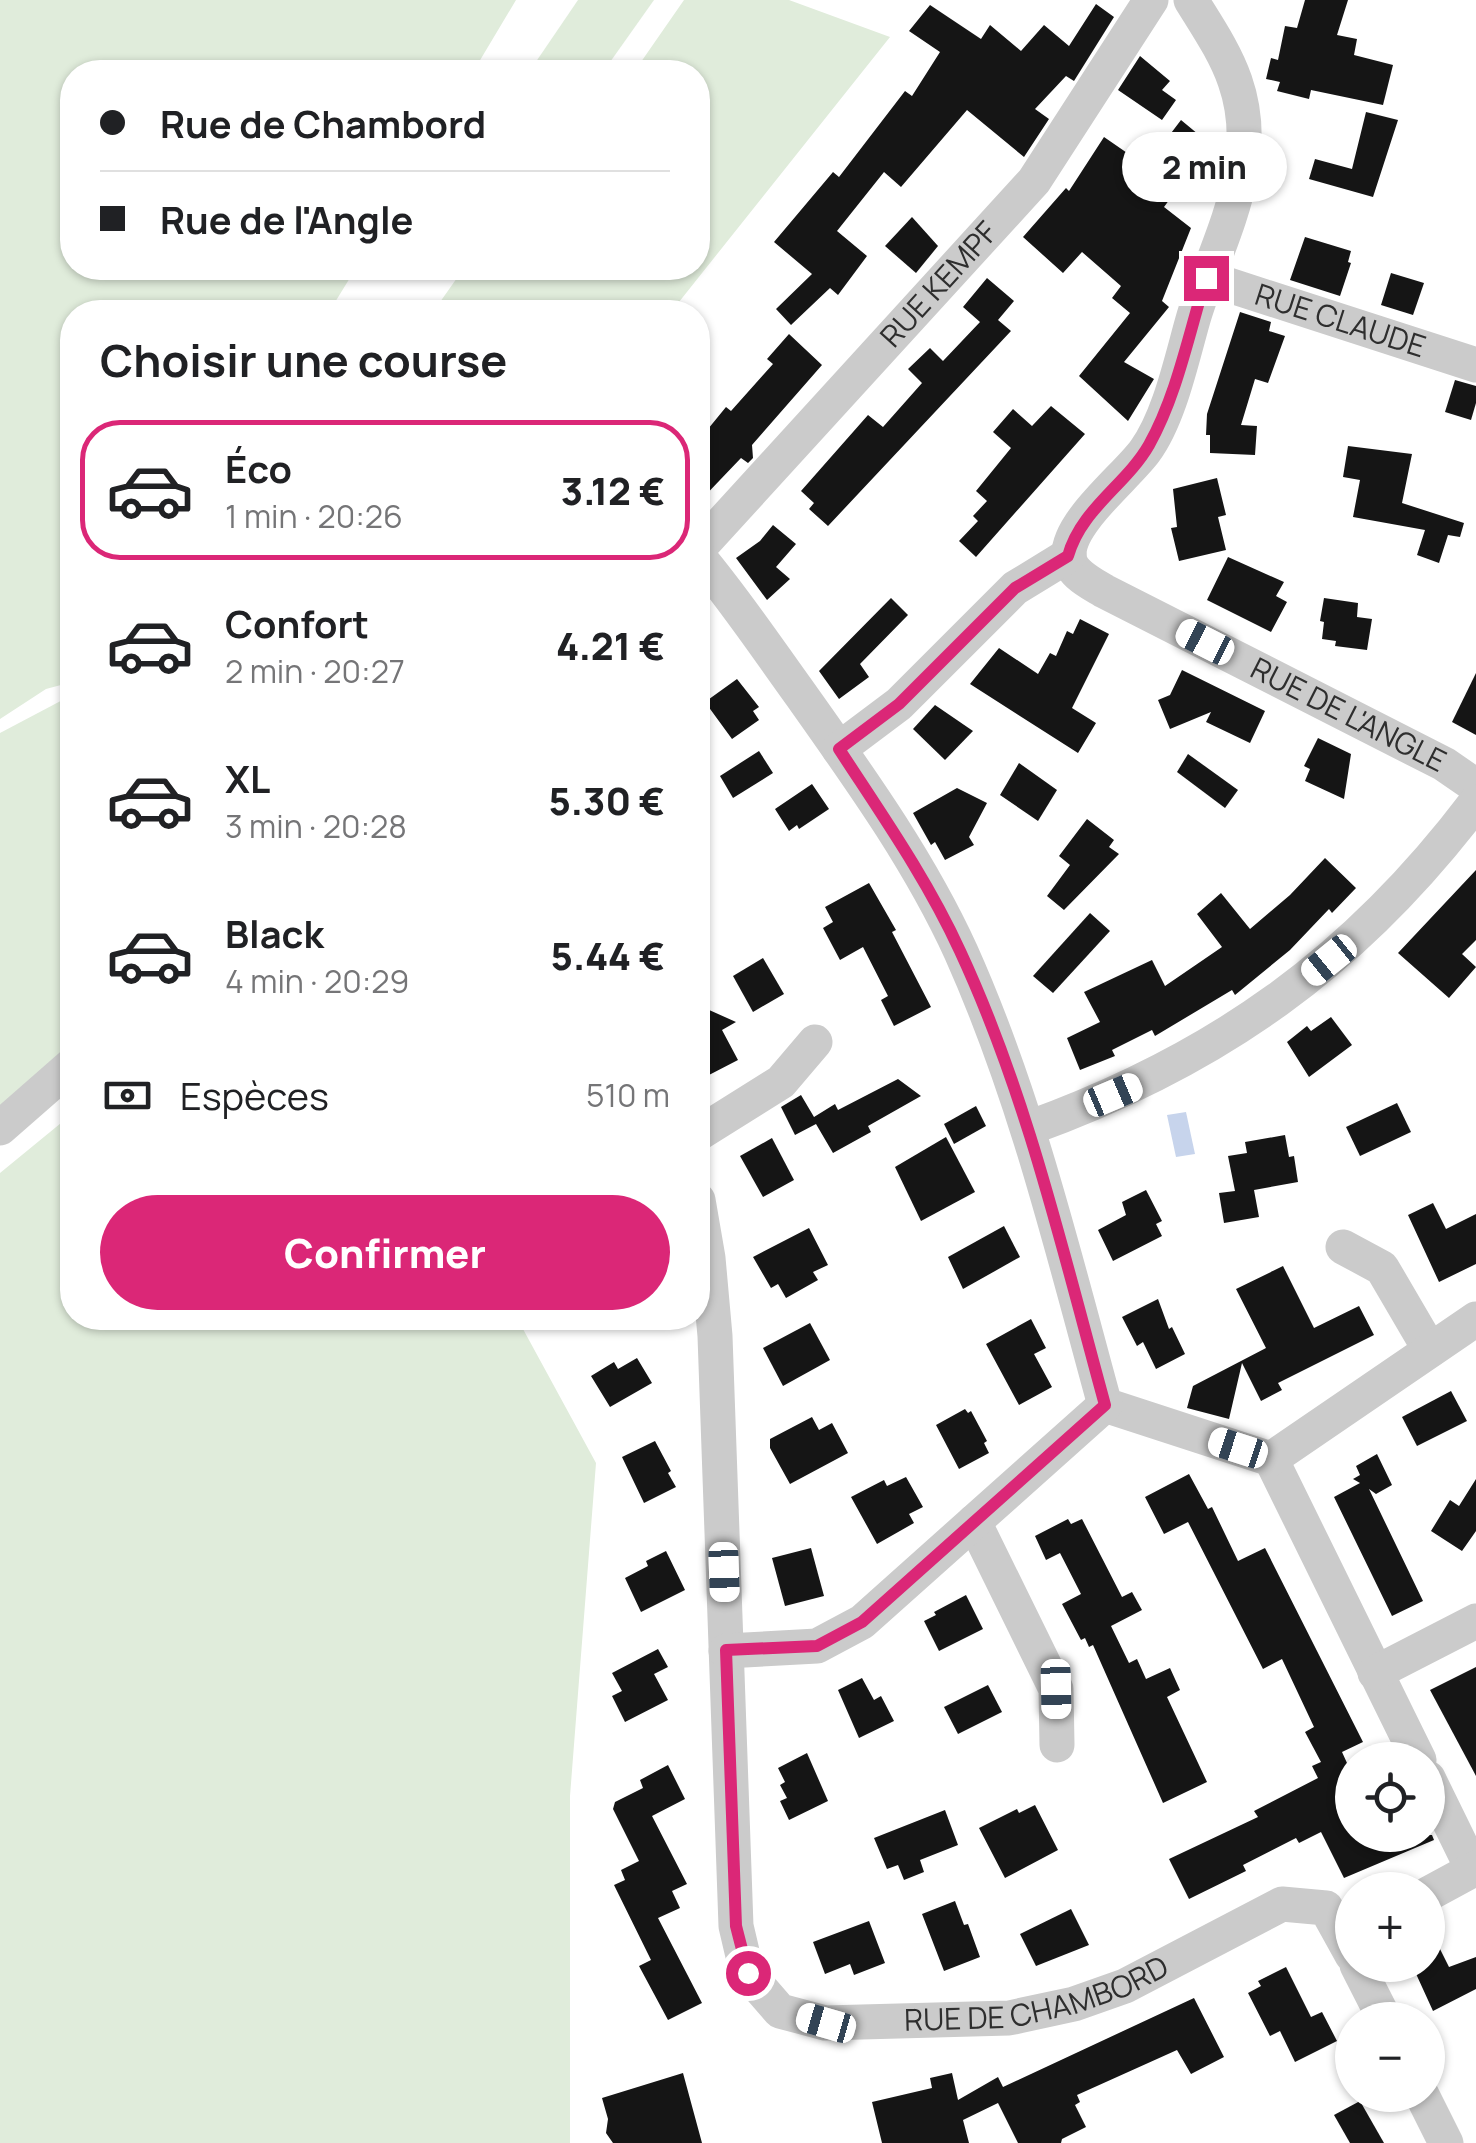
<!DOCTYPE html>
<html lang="fr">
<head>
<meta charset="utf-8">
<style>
  :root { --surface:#fff; --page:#f6f6f6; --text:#202124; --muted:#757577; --line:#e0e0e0; --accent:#db2777 }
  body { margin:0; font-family:Manrope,sans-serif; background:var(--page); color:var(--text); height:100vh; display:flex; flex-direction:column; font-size:38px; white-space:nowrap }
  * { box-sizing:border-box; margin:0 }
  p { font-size:32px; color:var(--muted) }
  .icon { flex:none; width:55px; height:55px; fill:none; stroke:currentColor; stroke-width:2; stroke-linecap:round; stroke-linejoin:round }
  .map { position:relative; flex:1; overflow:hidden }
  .details { position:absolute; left:60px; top:300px; width:650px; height:1030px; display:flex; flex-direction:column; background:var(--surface); border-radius:40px; box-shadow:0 2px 8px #0004 }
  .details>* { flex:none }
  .hud { position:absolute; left:60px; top:60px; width:650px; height:220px; border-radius:40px; box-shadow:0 2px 8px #0004; display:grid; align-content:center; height:220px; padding:0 40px; background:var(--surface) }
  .fabs { position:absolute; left:1335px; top:1742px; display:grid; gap:20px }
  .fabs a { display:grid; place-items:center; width:110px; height:110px; border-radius:50%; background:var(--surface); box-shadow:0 2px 8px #0004; font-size:50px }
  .end { position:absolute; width:45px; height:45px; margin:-22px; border:12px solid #db2777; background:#fff; box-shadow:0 0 0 5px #fff }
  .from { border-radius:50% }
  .bubble { position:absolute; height:70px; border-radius:35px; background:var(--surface); box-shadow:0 2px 8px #0004; font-size:32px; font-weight:800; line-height:70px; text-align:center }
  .car { position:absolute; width:30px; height:60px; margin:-30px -15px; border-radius:12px; box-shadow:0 0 8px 2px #0007; background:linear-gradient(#fff 24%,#345 0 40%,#fff 0 76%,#345 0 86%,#fff 0) }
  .hud b { display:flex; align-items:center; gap:35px; height:95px; font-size:38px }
  .hud b+b { border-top:2px solid var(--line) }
  .hud i { width:25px; height:25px; background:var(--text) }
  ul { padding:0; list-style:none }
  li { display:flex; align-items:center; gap:30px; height:140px; margin:0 20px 15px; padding:0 20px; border:5px solid transparent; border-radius:40px }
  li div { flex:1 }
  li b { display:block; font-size:38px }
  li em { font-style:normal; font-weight:800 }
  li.on { border-color:var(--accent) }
  li>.icon { width:90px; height:90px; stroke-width:1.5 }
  h2 { padding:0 40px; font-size:45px; line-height:120px }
  .pay { display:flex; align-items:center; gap:25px; height:110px; padding:0 40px; font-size:38px }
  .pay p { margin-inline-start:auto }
  .primary-button { display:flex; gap:20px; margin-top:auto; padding:20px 40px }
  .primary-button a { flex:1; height:115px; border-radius:60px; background:var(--accent); color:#fff; font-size:40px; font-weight:800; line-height:115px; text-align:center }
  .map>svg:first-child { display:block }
  .green { fill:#e0ecdb }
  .water { fill:#c7d4ec }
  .building { fill:#151515 }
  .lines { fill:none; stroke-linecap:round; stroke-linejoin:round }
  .minor { stroke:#cbcbcb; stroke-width:35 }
  .route { stroke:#db2777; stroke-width:12 }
  .labels { text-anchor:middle; stroke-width:10; stroke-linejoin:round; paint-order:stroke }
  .street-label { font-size:30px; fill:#2e2e2e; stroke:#fff }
</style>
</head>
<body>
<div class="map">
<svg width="1476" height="2143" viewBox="0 0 1476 2143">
  <rect width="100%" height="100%" fill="#fff"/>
  <!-- green -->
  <g class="green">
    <polygon points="0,0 516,0 473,72 72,72 72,268 356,268 329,312 72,312 72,682 46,689 0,719"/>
    <polygon points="578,0 654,0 603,72 529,72"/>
    <polygon points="684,0 789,0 890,37 671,312 433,312 464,268 698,268 698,72 634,72"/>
    <polygon points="72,695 72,1050 0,1110 0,733"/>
    <polygon points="72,1114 72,1318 517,1318 596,1463 570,1796 570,2143 0,2143 0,1173"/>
  </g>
  <!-- water -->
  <polygon class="water" points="1186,1112 1195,1154 1176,1157 1167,1115"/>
  <!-- building -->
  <g class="building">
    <polygon points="1305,0 1348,0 1337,35 1357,39 1354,55 1393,65 1383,105 1311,90 1309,99 1277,91 1280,82 1266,79 1271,58 1278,60 1285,26 1297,28"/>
    <polygon points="1096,4 1114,17 1074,81 1066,76 1035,109 1049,119 1024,157 967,110 901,187 884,172 837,231 867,256 838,295 830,288 791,325 776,309 812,274 774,242 833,172 839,177 905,91 912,96 940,52 909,31 930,5 981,39 990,25 1021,51 1044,25 1069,46"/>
    <polygon points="1140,56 1170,81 1162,90 1176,100 1162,120 1118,90"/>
    <polygon points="1366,112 1398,120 1373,197 1309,179 1315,159 1352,169"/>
    <polygon points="1181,120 1222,154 1220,168 1212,186 1209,182 1205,186 1189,173 1164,207 1191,228 1162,301 1169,307 1124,362 1154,379 1128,421 1079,376 1130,313 1112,298 1121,286 1082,252 1063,273 1023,237 1066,188 1069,191 1104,137 1146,166"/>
    <polygon points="912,217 938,246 916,273 885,246"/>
    <polygon points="1305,237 1351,251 1348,262 1351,263 1340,296 1290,280"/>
    <polygon points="1391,273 1424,283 1413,315 1381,305"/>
    <polygon points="987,278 1014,301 998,320 1011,331 828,526 809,509 814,503 801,491 868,415 883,427 922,383 908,369 930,348 943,361 980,322 963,307"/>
    <polygon points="1240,312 1271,322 1269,331 1285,336 1268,383 1255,379 1241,425 1257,426 1255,455 1210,453 1210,435 1206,435 1207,414"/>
    <polygon points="789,334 822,365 752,445 753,458 748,463 741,458 698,503 698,420 708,429 726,407 731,411 773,364 767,359"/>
    <polygon points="1455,380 1476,386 1476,403 1471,420 1445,412"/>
    <polygon points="1051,406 1085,434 976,557 959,541 978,521 973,516 987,501 976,491 1011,448 993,432 1013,409 1032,426"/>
    <polygon points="1348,446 1412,454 1402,503 1464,523 1460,537 1448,535 1439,563 1417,555 1425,530 1353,517 1360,480 1343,477"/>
    <polygon points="1217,478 1226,515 1218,517 1226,550 1179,561 1171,528 1177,527 1173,489"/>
    <polygon points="773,525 796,544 776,567 790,579 767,600 736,558 760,541"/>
    <polygon points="1228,557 1284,582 1276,596 1287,602 1271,632 1207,600"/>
    <polygon points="891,598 908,615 860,664 869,677 839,699 819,671"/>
    <polygon points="1324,598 1358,603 1357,617 1372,619 1367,650 1335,646 1336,641 1322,639 1324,622 1320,621"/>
    <polygon points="1080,619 1109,634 1072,708 1096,723 1078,753 970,684 999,648 1038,674 1050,653 1056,656 1067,631 1073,634"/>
    <polygon points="1182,670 1265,711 1250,743 1206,722 1211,712 1170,729 1158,700 1170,695"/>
    <polygon points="1476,673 1476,735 1452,722"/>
    <polygon points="737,679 759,707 753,711 759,720 732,739 705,702"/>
    <polygon points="935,705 973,731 945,760 913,729"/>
    <polygon points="1318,738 1351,754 1344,799 1305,781 1310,769 1304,766"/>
    <polygon points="759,751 773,773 733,798 720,776"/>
    <polygon points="1188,754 1238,790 1225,808 1177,772"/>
    <polygon points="1019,763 1057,790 1038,821 1000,795"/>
    <polygon points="812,784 829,809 799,829 797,825 789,831 775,809"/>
    <polygon points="957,788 987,803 969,837 974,845 945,860 935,842 931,845 913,813"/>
    <polygon points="1087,819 1114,840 1109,847 1119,854 1064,910 1047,896 1070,865 1059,856"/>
    <polygon points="1325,858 1356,888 1332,913 1329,909 1290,950 1235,995 1232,990 1155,1036 1152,1030 1112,1050 1115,1056 1080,1070 1067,1038 1100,1022 1084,992 1152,960 1165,986 1222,947 1197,914 1221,893 1250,929 1290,895"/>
    <polygon points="1476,870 1476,940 1462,954 1476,967 1449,998 1398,953"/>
    <polygon points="869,883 896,930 892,932 931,1007 894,1026 881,1000 888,996 863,947 840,960 823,928 833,922 825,907"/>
    <polygon points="1090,913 1110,931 1053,993 1033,976"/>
    <polygon points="763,958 784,994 753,1012 733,976"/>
    <polygon points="698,1005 736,1022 722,1030 738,1060 709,1075 698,1055"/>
    <polygon points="1331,1017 1352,1045 1309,1077 1287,1042 1307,1026 1311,1031"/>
    <polygon points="898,1079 921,1096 868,1126 871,1132 833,1153 816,1124 795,1135 781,1107 801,1095 814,1117 835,1104 838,1110"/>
    <polygon points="1397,1103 1411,1132 1360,1156 1346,1127"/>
    <polygon points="976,1106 986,1126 954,1144 944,1124"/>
    <polygon points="1285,1135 1289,1157 1294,1156 1298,1182 1254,1190 1259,1217 1224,1223 1219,1193 1235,1191 1228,1156 1247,1153 1245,1142"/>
    <polygon points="946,1137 975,1192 921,1221 895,1167"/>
    <polygon points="772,1138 794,1180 763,1197 740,1156"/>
    <polygon points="1146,1190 1162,1221 1156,1224 1162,1236 1113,1261 1098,1230 1126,1215 1122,1202"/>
    <polygon points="1433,1203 1446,1229 1476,1214 1476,1264 1439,1282 1408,1215"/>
    <polygon points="1004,1226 1020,1257 963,1289 948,1257"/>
    <polygon points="809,1228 828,1265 813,1272 818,1280 786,1298 778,1284 771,1288 753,1257"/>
    <polygon points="1283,1266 1314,1328 1359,1306 1374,1335 1278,1383 1282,1390 1261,1401 1242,1363 1229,1419 1187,1408 1193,1386 1266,1348 1236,1289"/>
    <polygon points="1158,1299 1169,1329 1172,1327 1185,1354 1156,1369 1143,1342 1137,1346 1122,1317"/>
    <polygon points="1031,1319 1046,1348 1034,1354 1052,1387 1019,1405 986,1344"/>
    <polygon points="810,1323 830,1360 783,1386 763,1348"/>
    <polygon points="637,1358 652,1383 610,1407 591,1376 614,1362 618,1369"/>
    <polygon points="1451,1391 1467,1421 1417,1446 1402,1417"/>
    <polygon points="965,1409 968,1413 971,1411 987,1441 984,1443 989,1453 959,1469 936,1425"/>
    <polygon points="812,1417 819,1430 832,1423 848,1453 790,1484 770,1448 770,1439"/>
    <polygon points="655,1441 671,1471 668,1473 676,1487 644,1503 622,1457"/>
    <polygon points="1377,1454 1392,1485 1376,1494 1369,1489 1423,1601 1392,1616 1334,1497 1360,1483 1353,1479 1360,1475 1356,1466"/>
    <polygon points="1189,1474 1208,1509 1212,1507 1238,1561 1265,1548 1363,1742 1342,1752 1352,1774 1352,1835 1432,1835 1434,1840 1344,1878 1321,1832 1299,1843 1296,1838 1243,1865 1246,1871 1189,1899 1169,1859 1258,1817 1254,1811 1318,1778 1312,1766 1321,1762 1305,1732 1314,1727 1282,1659 1263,1669 1188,1522 1164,1534 1145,1497"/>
    <polygon points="906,1477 923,1507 909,1514 914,1523 877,1544 851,1497 884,1480 887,1486"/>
    <polygon points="1476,1479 1476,1531 1462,1551 1431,1531 1450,1500 1459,1506"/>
    <polygon points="1068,1519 1071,1524 1082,1519 1122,1597 1132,1592 1142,1610 1111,1626 1129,1663 1137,1659 1146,1679 1170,1668 1180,1690 1167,1697 1207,1782 1163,1803 1093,1645 1089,1647 1085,1638 1081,1640 1062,1604 1081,1594 1060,1553 1046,1560 1035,1536"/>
    <polygon points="811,1548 824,1596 785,1606 772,1558"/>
    <polygon points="666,1551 685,1590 641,1612 625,1578 648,1566 646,1561"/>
    <polygon points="966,1595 983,1629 939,1651 924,1621 936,1615 934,1612"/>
    <polygon points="658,1649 668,1667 654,1674 668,1700 625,1722 612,1696 622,1691 612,1673"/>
    <polygon points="1476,1667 1476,1776 1430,1690"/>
    <polygon points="862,1678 874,1700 881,1696 894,1721 859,1738 838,1690"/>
    <polygon points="988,1685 1002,1712 958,1734 944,1707"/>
    <polygon points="807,1753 828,1801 789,1820 780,1801 787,1798 780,1785 785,1782 778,1768"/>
    <polygon points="668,1765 685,1799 652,1816 687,1884 672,1891 680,1908 658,1918 702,2003 668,2020 639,1966 651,1960 614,1885 625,1880 621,1870 639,1861 613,1809 615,1802 643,1788 640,1780"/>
    <polygon points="1035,1805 1058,1850 1005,1878 979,1828 1017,1809 1019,1813"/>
    <polygon points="945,1810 958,1845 920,1860 924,1872 904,1880 898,1865 887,1869 874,1838"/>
    <polygon points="955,1901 964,1925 968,1924 980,1957 944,1971 922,1914"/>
    <polygon points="1071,1909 1089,1945 1036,1966 1020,1934"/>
    <polygon points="869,1921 885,1963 854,1975 850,1964 825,1974 813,1942"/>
    <polygon points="1428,1925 1449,1967 1476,1957 1476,1989 1433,2011 1412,1965 1428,1965"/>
    <polygon points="1286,1967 1311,2017 1322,2012 1337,2041 1295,2062 1280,2031 1270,2036 1248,1993 1261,1986 1258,1981"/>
    <polygon points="1194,1998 1224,2057 1191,2074 1177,2050 1077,2095 1080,2102 1075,2105 1086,2127 1062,2139 1061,2143 1018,2143 998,2103 963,2120 969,2143 882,2143 872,2102 932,2088 930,2078 952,2073 958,2100 998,2077 1003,2087"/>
    <polygon points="683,2073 702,2143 613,2143 606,2133 608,2119 602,2098"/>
    <polygon points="1360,2101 1384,2143 1350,2143 1334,2115"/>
  </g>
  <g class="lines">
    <!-- minor -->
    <g class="minor">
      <path id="s1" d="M1191,0C1207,26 1225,52 1235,81C1264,164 1218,238 1194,316C1182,357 1170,417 1145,451C1126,477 1068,522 1069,555C1069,573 1091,583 1104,591L1444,764L1476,786"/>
      <path id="s2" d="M1207,278L1476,365"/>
      <path id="s3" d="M698,549L1034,181L1151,0"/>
      <path d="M698,556C735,600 767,648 801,695C859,777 919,860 961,952C1026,1097 1063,1252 1105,1405L1271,1459L1419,1760"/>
      <polyline points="839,749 899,704 1015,588 1069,555"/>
      <polyline points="0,1128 72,1065"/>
      <path d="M1029,1128C1217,1060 1355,962 1476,802"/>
      <polyline points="698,1134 781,1082 815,1042"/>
      <path id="s4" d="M698,1200L708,1258L715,1336L736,1926L747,1973L780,2011L825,2023L1009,2018L1074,2004L1125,1986L1282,1904L1326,1908L1352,1955"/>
      <polyline points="1343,1247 1382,1268 1430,1350"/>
      <polyline points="1271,1459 1476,1319"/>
      <polyline points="974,1522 1056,1689 1057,1745"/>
      <polyline points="726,1651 817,1646 862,1622 1105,1405"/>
      <polyline points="1375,1673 1476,1621"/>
      <polyline points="1428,1778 1473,1870"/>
      <polyline points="1428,1894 1476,1868"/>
      <polyline points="1357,1965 1385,2020"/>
      <polyline points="1422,2095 1446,2143"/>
    </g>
  </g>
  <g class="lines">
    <!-- route -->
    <path class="route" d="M748,1973L736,1926L726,1650L817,1646L862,1622L1105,1405C1063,1252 1027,1095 960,951C927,879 882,815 839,749L899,704L1015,588L1068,556C1081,509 1126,485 1149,445C1177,395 1189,333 1206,278"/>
  </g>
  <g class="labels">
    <!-- street labels -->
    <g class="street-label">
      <text dy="10" stroke="none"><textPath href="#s3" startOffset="358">RUE KEMPF</textPath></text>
      <text dy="10" stroke="none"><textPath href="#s2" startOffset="140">RUE CLAUDE</textPath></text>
      <text dy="10" stroke="none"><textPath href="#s1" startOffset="938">RUE DE L'ANGLE</textPath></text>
      <text dy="10" stroke="none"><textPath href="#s4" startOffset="1088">RUE DE CHAMBORD</textPath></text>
    </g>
  </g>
</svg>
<div class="fabs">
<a><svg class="icon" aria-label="locate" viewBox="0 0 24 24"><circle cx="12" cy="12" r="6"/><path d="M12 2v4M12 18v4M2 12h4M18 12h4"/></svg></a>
<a>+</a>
<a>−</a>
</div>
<i class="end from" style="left:748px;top:1973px"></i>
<i class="end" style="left:1206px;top:278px"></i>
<div class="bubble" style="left:1122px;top:132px;width:165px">2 min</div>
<i class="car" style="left:1205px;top:642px;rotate:297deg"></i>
<i class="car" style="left:1329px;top:960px;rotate:231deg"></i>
<i class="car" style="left:1113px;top:1095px;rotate:67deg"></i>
<i class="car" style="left:1238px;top:1448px;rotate:288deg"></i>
<i class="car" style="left:724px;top:1572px;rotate:178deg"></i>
<i class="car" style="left:1056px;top:1689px;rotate:179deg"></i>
<i class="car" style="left:826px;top:2023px;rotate:286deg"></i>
<div class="hud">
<b><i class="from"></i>Rue de Chambord</b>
<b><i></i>Rue de l'Angle</b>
</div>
<section class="details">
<h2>Choisir une course</h2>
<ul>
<li class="on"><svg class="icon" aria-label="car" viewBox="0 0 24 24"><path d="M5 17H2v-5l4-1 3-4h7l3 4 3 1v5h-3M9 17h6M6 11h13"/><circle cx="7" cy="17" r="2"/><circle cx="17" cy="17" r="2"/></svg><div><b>Éco</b><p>1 min · 20:26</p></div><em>3.12 €</em></li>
<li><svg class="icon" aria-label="car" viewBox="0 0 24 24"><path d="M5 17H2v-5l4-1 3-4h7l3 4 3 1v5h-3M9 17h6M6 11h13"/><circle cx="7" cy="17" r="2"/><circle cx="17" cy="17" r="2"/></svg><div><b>Confort</b><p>2 min · 20:27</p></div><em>4.21 €</em></li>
<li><svg class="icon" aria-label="car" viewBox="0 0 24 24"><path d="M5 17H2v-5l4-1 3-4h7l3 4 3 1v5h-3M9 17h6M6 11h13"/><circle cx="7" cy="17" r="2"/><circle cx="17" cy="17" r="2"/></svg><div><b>XL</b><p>3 min · 20:28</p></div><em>5.30 €</em></li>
<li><svg class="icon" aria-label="car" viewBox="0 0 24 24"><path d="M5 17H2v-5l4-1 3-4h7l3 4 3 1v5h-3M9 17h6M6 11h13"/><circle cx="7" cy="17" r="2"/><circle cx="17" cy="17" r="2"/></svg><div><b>Black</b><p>4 min · 20:29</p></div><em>5.44 €</em></li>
</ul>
<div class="pay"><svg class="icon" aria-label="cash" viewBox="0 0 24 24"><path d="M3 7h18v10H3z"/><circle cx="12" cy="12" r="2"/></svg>Espèces<p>510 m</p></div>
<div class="primary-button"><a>Confirmer</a></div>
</section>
</div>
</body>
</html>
